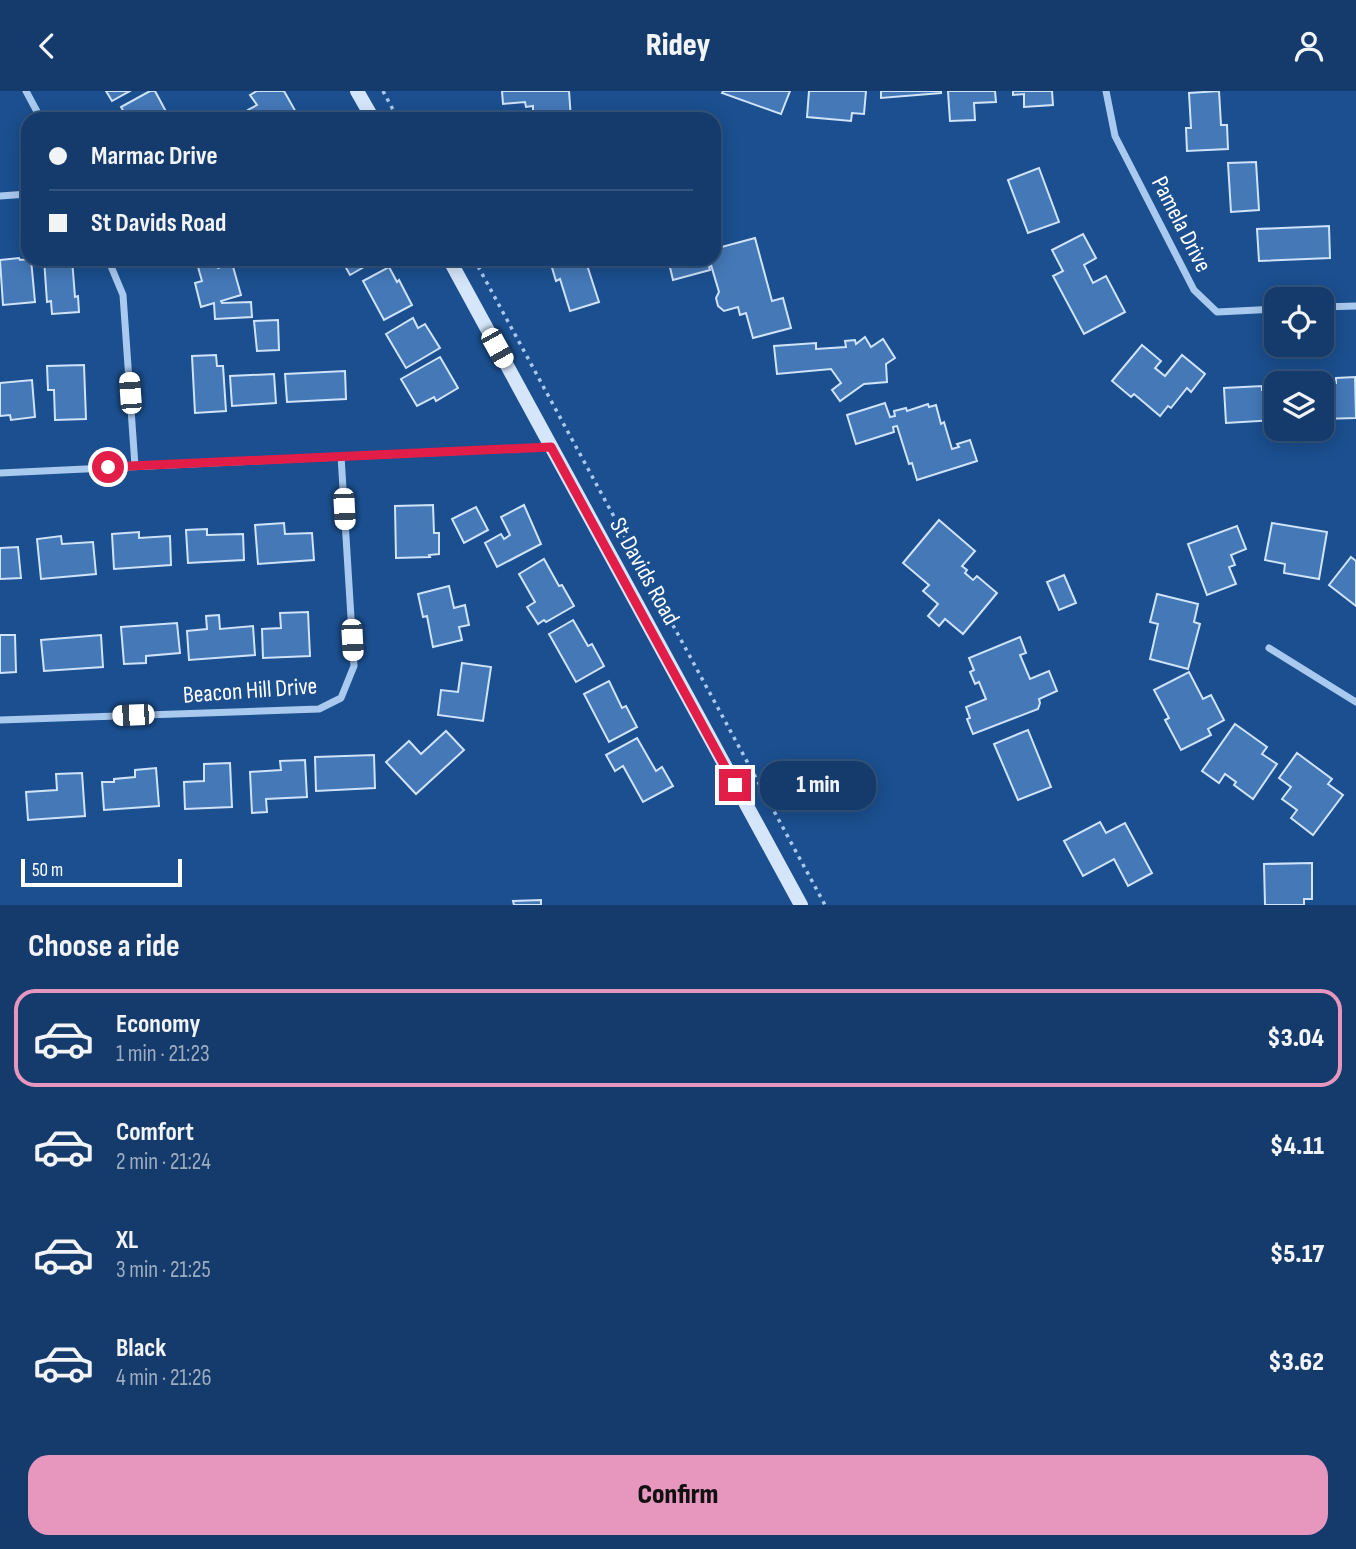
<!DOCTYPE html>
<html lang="en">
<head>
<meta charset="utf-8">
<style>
  :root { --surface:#143b6b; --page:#1d4271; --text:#f1f3f6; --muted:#9dadc1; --line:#33557e; --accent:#e797bd }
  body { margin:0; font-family:"Sofia Sans Condensed",sans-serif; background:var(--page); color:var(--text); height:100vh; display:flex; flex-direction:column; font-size:26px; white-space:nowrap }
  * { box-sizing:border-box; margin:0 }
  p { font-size:23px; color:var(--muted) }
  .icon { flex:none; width:38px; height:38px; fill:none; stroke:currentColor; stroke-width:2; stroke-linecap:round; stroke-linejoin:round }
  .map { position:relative; height:814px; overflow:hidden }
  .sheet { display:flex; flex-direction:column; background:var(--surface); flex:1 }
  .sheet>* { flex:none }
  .guide { position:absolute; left:21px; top:21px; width:700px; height:154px; border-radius:21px; box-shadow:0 4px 18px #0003,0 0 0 2px var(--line); display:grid; align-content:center; height:154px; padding:0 28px; background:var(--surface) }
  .tools { position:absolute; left:1264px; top:196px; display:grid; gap:14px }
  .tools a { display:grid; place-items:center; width:70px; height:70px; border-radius:14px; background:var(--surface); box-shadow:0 4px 18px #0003,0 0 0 2px var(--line); font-size:35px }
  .scale { position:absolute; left:21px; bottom:18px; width:161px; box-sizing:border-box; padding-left:7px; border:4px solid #fff; border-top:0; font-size:19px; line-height:24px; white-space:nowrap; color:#fff; -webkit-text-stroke:5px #1b4f8f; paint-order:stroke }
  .end { position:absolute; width:32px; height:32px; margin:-16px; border:9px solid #e11d48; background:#fff; box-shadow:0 0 0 4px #fff }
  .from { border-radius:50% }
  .bubble { position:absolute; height:49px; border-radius:21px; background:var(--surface); box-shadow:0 4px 18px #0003,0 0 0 2px var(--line); font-size:23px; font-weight:800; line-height:49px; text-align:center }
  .car { position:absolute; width:21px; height:42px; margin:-21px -10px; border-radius:9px; box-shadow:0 0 5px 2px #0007; background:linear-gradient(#fff 24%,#345 0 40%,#fff 0 76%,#345 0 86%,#fff 0) }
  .guide b { display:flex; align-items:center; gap:24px; height:66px; font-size:26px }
  .guide b+b { border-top:2px solid var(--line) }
  .guide i { width:18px; height:18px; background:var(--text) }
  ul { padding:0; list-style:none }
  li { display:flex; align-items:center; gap:21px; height:98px; margin:0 14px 10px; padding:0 14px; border:4px solid transparent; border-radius:21px }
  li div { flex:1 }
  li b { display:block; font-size:26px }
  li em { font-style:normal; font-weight:800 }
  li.on { border-color:var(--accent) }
  li>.icon { width:63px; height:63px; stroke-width:1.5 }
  h2 { padding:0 28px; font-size:32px; line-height:84px }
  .primary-button { display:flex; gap:14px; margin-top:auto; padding:14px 28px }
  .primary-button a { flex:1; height:80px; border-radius:21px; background:var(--accent); color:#111; font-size:28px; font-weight:800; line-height:80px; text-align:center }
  header { display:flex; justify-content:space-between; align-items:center; height:91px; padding:0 28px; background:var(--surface); font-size:32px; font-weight:800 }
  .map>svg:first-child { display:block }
  .building { fill:#4478b7; stroke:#cfe3fa; stroke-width:2 }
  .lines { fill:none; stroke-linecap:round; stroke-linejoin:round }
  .path { stroke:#a9c9ee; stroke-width:3.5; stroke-dasharray:3.5 5; stroke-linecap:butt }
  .street { stroke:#a9c9ee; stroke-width:7 }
  .secondary { stroke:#d6e6fa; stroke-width:14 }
  .route { stroke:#e11d48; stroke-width:9 }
  .labels { text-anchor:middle; stroke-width:7; stroke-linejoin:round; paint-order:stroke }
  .street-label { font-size:24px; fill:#fff; stroke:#1b4f8f }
</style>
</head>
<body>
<header><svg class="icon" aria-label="back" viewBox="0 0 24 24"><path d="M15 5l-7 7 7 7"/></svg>Ridey<svg class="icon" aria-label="person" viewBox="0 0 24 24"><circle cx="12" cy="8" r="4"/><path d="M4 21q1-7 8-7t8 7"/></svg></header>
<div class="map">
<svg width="1356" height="814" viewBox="0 0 1356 814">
  <rect width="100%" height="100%" fill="#1b4f8f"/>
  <!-- building -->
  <g class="building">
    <polygon points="106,0 130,0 112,10"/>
    <polygon points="150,0 155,0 170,28 128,28 121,16"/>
    <polygon points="257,0 284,0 297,23 288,28 266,28 263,23 253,28 248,19 257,14 250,4"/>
    <polygon points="502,0 569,0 571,28 539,28 539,25 533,25 533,15 526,16 525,11 503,13"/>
    <polygon points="723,0 790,0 781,23 722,2"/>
    <polygon points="809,0 866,0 864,23 852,22 851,30 807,26"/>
    <polygon points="881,0 941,0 941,2 881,7"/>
    <polygon points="948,0 995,0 996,11 974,12 975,29 950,30"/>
    <polygon points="1013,0 1052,0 1053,14 1024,16 1024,3 1013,4"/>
    <polygon points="1219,0 1221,34 1227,34 1228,58 1187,60 1186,37 1191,37 1189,2"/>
    <polygon points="1256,71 1259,119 1231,121 1228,72"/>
    <polygon points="1039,77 1059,131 1028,142 1008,89"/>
    <polygon points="1329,135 1330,167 1259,170 1257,138"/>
    <polygon points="1083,143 1096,167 1084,174 1093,192 1106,185 1125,221 1084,243 1053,185 1063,180 1052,159"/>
    <polygon points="755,147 772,210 783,207 791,237 753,247 746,222 740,224 738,216 724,220 718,215 716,207 719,201 711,174 709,175 710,179 673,189 668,168 714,168 714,158"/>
    <polygon points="19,167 20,169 31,168 35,211 3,214 0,169"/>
    <polygon points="44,168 72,168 75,206 78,205 79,221 52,223 51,210 47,211"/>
    <polygon points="341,168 378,168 350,184"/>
    <polygon points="555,168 585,168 599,211 570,220 560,188 556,190 550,170"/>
    <polygon points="216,171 218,177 232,172 241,204 221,210 222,212 251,211 252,226 215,228 214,212 201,216 195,192 202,190 198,176"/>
    <polygon points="389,176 397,191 399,189 412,214 384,229 363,190"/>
    <polygon points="413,227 418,237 425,233 440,257 406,277 386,243"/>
    <polygon points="278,229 279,259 257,260 254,230"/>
    <polygon points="865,246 871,256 883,248 895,267 886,273 887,291 864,293 840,310 832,299 841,292 831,278 777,283 774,255 816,252 816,258 846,256 845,250 855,249 856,253"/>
    <polygon points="1142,254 1161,270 1155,277 1165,285 1182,264 1205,283 1191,301 1187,297 1171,317 1168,315 1160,325 1134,303 1131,306 1112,290"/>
    <polygon points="216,264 217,275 223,275 226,320 195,322 192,265"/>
    <polygon points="440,266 458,297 436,310 434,306 417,315 401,288"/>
    <polygon points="84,274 86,328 55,329 54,299 48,299 47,275"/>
    <polygon points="345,280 346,308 287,311 285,283"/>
    <polygon points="274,283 276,312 232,315 230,285"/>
    <polygon points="1355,286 1356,327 1321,328 1320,292 1336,292 1336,287"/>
    <polygon points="32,289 35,326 11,329 10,324 0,325 0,292"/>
    <polygon points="1262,295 1262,299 1276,298 1276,329 1226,332 1224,297"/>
    <polygon points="885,312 890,326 895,325 894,320 906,317 907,320 928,313 929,316 936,314 941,333 944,331 952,358 959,356 957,353 970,349 977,370 917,389 912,372 909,373 897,335 893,336 894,341 856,353 847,324"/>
    <polygon points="433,414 434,442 439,442 439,463 429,464 430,466 396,467 395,415"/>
    <polygon points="524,414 541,453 497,476 485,452 501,443 504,448 510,444 501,426"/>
    <polygon points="476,416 488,439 464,452 452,428"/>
    <polygon points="939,429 975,460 962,475 967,479 965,482 973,489 977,485 997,502 963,543 945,528 939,535 928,525 938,513 923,500 929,494 903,472"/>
    <polygon points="284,432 285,443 312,442 314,469 258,473 255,434"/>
    <polygon points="1272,432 1327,441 1319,488 1284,482 1285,473 1265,469"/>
    <polygon points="1237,435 1246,458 1231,464 1235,474 1229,476 1236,493 1207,504 1188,453"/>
    <polygon points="207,438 207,444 243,443 244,469 188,472 186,439"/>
    <polygon points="139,441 139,447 170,445 171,474 114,478 112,443"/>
    <polygon points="61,445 62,453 93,451 96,483 41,488 37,448"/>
    <polygon points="18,456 21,487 0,488 0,457"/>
    <polygon points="1351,466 1356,470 1356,515 1329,494"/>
    <polygon points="544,468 559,495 562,494 574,515 546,531 544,529 538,533 527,516 535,511 519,483"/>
    <polygon points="1064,484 1076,512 1059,519 1047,491"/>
    <polygon points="449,495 454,517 465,514 469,534 459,536 462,549 433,556 427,525 423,526 418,503"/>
    <polygon points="1157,503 1198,513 1194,531 1200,533 1188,578 1150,568 1158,533 1150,531"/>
    <polygon points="308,521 310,565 263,567 262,538 281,537 280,522"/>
    <polygon points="219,524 220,538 253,535 255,564 189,569 187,540 207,538 206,525"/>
    <polygon points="573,529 588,555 592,553 604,575 576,591 549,543"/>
    <polygon points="177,532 180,562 146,565 146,572 124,573 121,536"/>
    <polygon points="0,544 15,544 16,581 0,582"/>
    <polygon points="101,544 103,576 44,580 41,549"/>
    <polygon points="1020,546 1026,562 1020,564 1030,588 1049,580 1057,600 1039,608 1040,612 1038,618 973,643 967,628 970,627 966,616 986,608 979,591 975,593 970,581 974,579 969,567"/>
    <polygon points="462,572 491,576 483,630 438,624 441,599 458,601"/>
    <polygon points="1189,581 1203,608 1211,604 1224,629 1208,638 1211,644 1181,659 1165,629 1169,627 1154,599"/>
    <polygon points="609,590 622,617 626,615 637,636 609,651 584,603"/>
    <polygon points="1235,633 1267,656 1262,663 1277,673 1253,708 1234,694 1236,691 1225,683 1219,692 1202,680"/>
    <polygon points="1028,639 1051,696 1018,709 994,653"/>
    <polygon points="446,640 464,659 416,703 386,671 409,650 421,663"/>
    <polygon points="637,647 656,680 662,676 673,695 643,711 623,675 615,680 606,664"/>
    <polygon points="1297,662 1332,688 1328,693 1343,704 1313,744 1291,727 1297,719 1282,708 1291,696 1279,687"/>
    <polygon points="374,664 375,697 316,700 315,666"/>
    <polygon points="305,669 307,706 266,708 267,721 252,722 250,681 281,679 280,670"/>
    <polygon points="230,672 232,716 185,718 184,691 204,690 204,673"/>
    <polygon points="156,677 159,715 104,719 102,691 114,691 114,688 135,686 135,679"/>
    <polygon points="82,682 85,725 28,729 26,701 57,699 56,683"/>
    <polygon points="1100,731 1106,742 1125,732 1152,782 1128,795 1114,768 1083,785 1064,750"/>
    <polygon points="1312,772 1312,808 1304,808 1304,814 1265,814 1264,773"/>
    <polygon points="541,809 541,814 514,814 513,810"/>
  </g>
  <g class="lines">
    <!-- path -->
    <g class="path">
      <polyline points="383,0 398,28"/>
      <polyline points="474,168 825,814"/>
    </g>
    <!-- street -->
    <g class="street">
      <polyline points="26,0 41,28"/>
      <polyline points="1106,0 1115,45 1194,199 1217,221 1276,218"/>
      <polyline points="0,105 28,103"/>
      <polyline points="108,168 123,204 135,375"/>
      <polyline points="1321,216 1356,215"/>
      <polyline points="0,382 550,356"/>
      <polyline points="1269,557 1356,611"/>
      <polyline points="0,629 319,618 341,607 354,575 341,365"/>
    </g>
    <!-- secondary -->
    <g class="secondary">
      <polyline points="357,0 373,28"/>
      <polyline points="449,168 801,814"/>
    </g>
  </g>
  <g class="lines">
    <!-- route -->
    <polyline class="route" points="108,376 551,356 735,694"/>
  </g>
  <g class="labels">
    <!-- street labels -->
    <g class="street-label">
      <text transform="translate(1182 133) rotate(63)" y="8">Pamela Drive</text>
      <text transform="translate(645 480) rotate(61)" y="8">St Davids Road</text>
      <text transform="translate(250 599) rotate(-4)" y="8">Beacon Hill Drive</text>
    </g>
  </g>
</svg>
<div class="tools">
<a><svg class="icon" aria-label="locate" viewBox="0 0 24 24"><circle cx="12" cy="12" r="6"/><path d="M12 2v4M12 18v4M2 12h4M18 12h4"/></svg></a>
<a><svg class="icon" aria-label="layers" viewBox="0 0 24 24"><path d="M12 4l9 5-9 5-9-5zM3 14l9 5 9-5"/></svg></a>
</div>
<div class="scale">50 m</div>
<i class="end from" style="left:108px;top:376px"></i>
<i class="end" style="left:735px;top:694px"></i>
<div class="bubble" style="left:760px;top:670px;width:116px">1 min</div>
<i class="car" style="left:497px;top:257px;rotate:151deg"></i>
<i class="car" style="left:130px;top:302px;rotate:356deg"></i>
<i class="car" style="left:344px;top:418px;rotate:177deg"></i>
<i class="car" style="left:352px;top:549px;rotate:177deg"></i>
<i class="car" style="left:133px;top:624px;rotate:268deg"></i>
<div class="guide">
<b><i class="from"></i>Marmac Drive</b>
<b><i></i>St Davids Road</b>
</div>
</div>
<section class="sheet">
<h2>Choose a ride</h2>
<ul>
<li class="on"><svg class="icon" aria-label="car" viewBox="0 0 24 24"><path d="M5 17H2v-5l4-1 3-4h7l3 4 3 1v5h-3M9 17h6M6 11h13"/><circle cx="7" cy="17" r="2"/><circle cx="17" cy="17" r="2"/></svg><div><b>Economy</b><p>1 min · 21:23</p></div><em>$3.04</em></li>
<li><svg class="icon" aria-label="car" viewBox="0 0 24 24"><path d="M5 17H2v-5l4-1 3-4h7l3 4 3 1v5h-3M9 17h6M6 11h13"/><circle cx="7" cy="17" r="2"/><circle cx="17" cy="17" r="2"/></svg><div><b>Comfort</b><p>2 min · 21:24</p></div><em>$4.11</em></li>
<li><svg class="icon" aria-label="car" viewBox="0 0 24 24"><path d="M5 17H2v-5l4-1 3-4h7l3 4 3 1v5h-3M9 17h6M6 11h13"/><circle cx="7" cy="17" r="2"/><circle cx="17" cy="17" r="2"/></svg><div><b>XL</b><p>3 min · 21:25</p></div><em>$5.17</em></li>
<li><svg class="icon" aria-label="car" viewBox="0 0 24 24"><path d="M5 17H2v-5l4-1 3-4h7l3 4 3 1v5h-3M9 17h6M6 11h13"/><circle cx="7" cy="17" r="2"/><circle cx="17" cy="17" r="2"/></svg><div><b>Black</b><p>4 min · 21:26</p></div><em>$3.62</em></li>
</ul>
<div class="primary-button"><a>Confirm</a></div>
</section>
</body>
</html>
